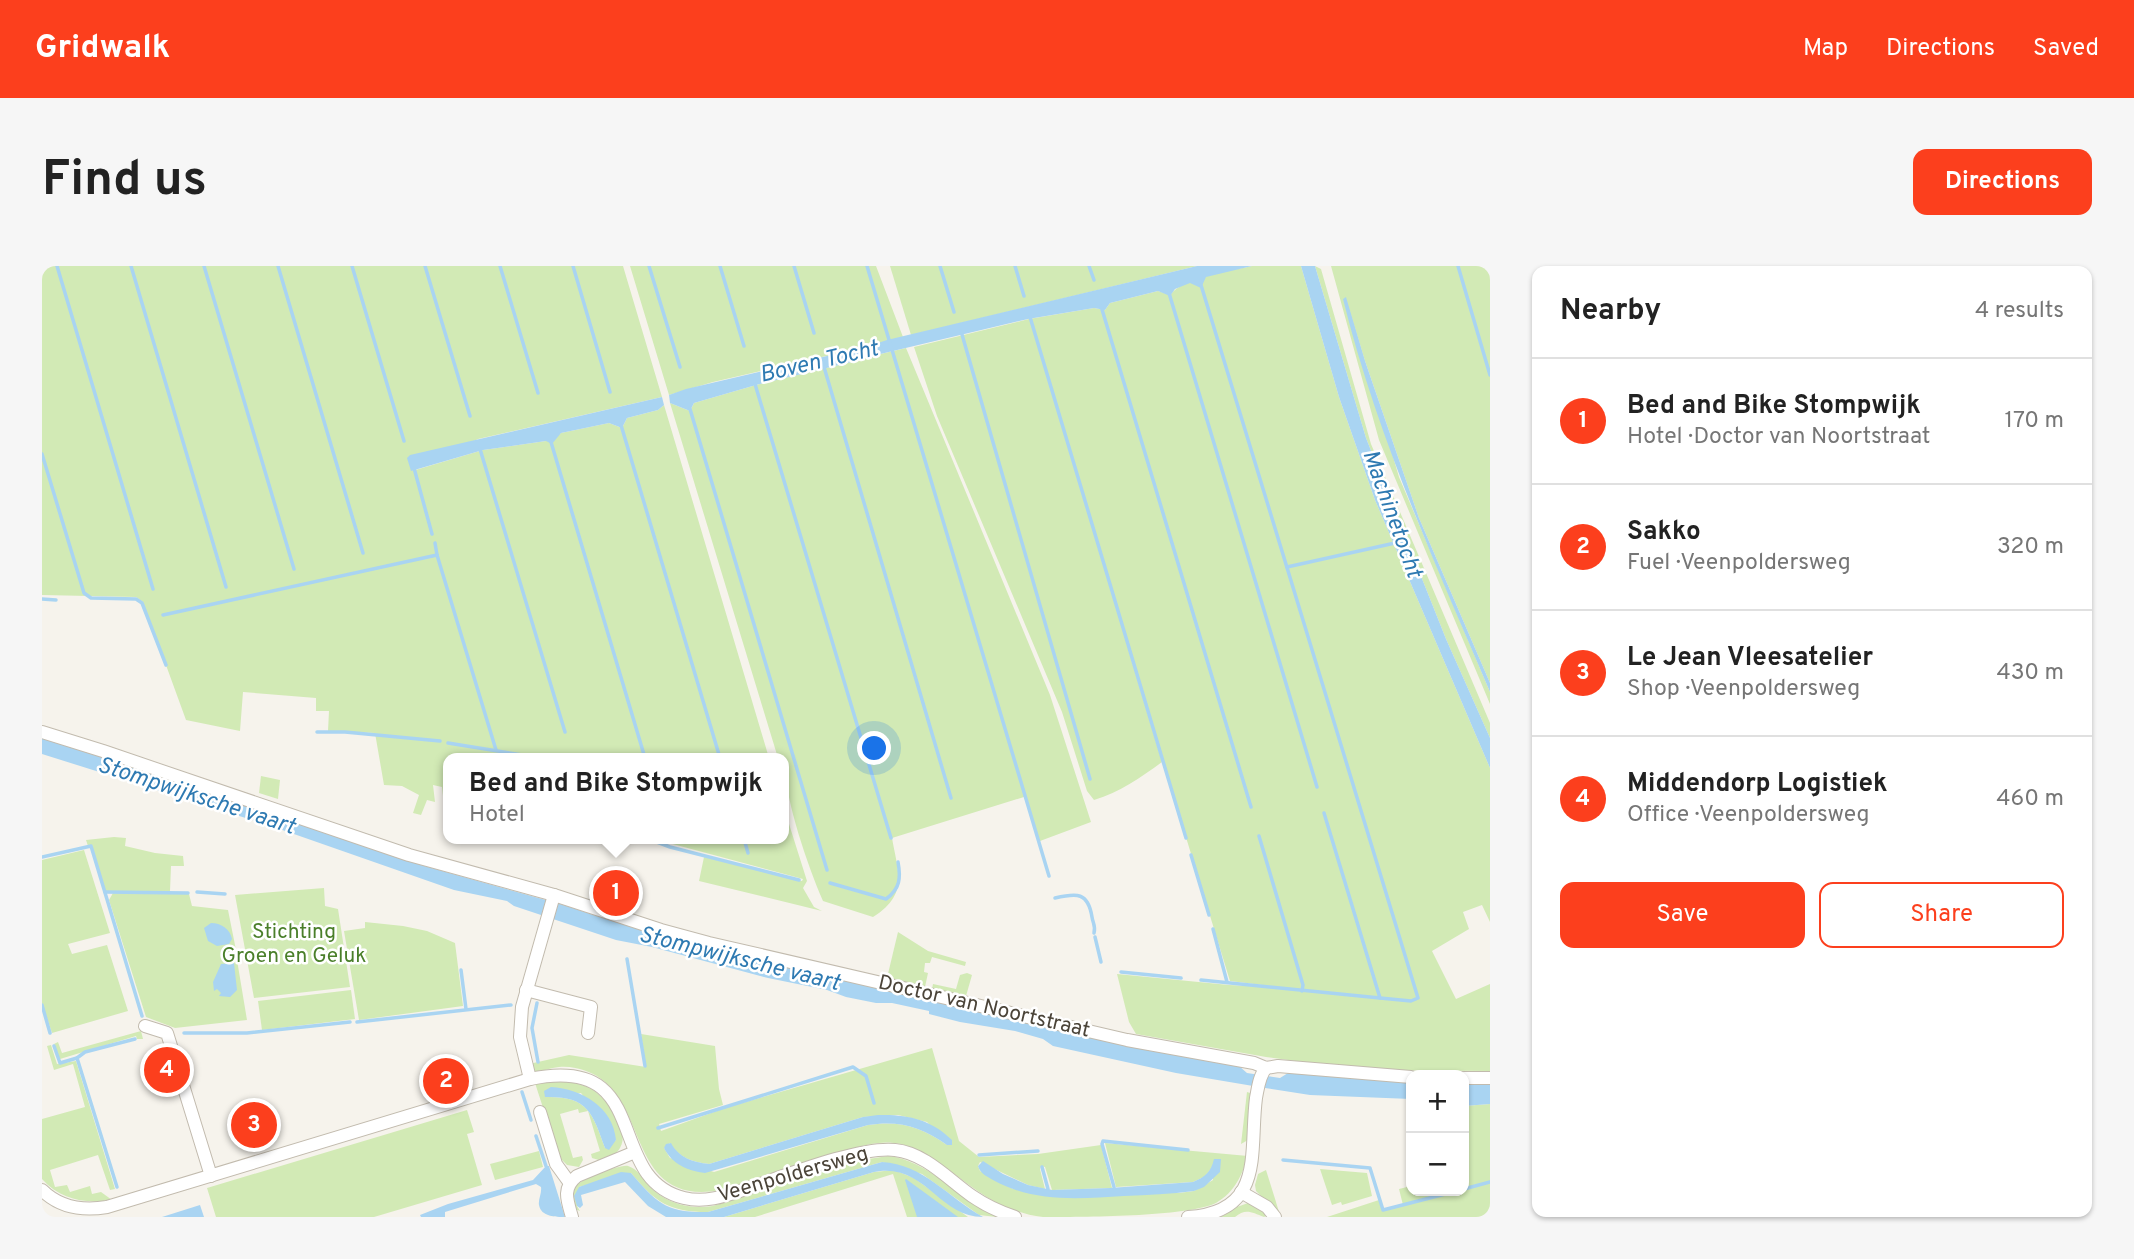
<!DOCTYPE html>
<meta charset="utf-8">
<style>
:root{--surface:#fff;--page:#f6f6f6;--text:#222;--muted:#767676;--line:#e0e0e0;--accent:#fc3f1d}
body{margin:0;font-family:Overpass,sans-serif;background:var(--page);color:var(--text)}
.controls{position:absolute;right:21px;bottom:21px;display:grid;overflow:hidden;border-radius:14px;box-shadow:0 2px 5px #0004}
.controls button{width:63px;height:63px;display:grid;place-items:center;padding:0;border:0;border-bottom:2px solid var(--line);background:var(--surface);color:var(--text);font:35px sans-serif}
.you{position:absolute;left:833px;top:483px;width:24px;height:24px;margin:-18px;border:5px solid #fff;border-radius:50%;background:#1a73e8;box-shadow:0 0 0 10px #1a73e833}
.badge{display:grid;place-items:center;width:46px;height:46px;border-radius:50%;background:var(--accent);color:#fff;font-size:23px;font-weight:700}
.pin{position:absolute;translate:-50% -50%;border:4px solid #fff;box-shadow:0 2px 7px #0006}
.popup{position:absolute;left:401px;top:487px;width:346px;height:91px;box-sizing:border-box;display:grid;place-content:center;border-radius:14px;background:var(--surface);filter:drop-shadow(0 2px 5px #0005);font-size:23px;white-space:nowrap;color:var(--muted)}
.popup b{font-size:26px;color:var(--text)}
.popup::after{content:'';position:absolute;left:50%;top:100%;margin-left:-14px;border:14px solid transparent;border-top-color:var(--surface)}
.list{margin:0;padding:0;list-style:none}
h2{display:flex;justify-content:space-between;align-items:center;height:91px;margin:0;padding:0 28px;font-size:30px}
h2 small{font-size:23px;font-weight:400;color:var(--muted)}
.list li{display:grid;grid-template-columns:46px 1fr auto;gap:21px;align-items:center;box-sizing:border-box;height:126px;padding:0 28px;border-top:2px solid var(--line)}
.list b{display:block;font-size:26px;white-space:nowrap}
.list p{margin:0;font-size:23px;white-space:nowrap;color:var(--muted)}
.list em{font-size:23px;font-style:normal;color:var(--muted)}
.actions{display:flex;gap:14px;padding:21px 28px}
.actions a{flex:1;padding:16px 0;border:2px solid var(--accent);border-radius:14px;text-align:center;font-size:24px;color:var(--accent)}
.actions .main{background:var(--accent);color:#fff}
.map{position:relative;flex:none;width:1448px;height:951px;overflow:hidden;border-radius:14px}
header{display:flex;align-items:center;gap:42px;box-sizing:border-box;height:98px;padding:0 35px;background:var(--accent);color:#fff}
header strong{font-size:33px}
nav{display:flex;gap:38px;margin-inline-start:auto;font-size:24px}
.intro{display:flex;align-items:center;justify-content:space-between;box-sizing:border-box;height:168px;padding:0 42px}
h1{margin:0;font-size:49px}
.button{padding:18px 32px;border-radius:14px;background:var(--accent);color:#fff;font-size:24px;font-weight:700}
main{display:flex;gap:42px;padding:0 42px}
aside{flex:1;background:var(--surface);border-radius:14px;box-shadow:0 2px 5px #0004}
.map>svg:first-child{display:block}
</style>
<header>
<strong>Gridwalk</strong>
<nav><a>Map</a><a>Directions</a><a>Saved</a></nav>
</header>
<div class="intro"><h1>Find us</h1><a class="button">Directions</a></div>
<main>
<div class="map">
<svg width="1448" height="951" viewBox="0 0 1448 951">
<rect width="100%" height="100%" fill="#f6f3ec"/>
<g fill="#d2eab5" fill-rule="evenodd">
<polygon points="0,0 581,0 620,131 436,173 370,205 441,184 504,175 519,167 567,157 580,162 585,152 616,144 622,139 727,492 406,492 406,530 401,530 400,521 391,519 393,536 385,534 379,549 371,547 377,529 360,520 342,519 333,467 286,465 287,445 274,445 274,432 201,426 198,465 144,454 101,336 94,331 0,329"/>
<polygon points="588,0 834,0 861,71 827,80 827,83 821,85 819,82 671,116 627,129"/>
<polygon points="848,0 1155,0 869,69"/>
<path d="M1210 0H1259L1297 131 1333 234 1448 502V656L1440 639 1421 646 1427 663 1390 685 1414 733 1448 718V805L1320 804 1224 791 1094 768 1087 756 1075 708 1187 719 1245 722 1188 715 1082 369 1120 496C1098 512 1078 526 1052 534L1045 525 1020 446 895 150 872 81 987 53 1052 42 1063 44 1068 37 1116 25 1128 29C1142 11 1187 5 1210 0Z"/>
<polygon points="1273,0 1279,3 1329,178 1448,457 1448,472 1404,373 1324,172"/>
<polygon points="1289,0 1448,0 1448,417 1377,252 1323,95 1304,32 1357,211 1448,426 1448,438 1337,174"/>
<path d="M864 82 1008 429 1049 556 998 575 982 531 850 572C856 607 867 628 831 651L781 635C765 598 742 531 742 492H736L628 137 648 145 652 137 714 119 822 93 823 90 828 88 830 90Z"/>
<polygon points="219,510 238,514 236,533 217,527"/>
<polygon points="742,542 765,615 761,622 772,641 780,645 657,615 662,591 760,615 761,613 612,573 742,573"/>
<polygon points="72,571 84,572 83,580 113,587 141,590 142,600 129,600 128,625 63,625 50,579 46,580 44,574"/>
<polygon points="42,584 68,667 26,678 30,688 65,679 86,745 10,767 0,737 0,594"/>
<polygon points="282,622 283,640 296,643 308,721 212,732 193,629"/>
<polygon points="71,627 147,628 150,640 186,644 196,694 195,694 205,754 133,762 104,751 67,634"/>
<polygon points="323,656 361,660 385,665 413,677 421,740 317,754 302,665 323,662"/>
<polygon points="856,666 886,685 924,696 923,700 890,691 888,697 883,697 882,706 886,707 883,721 845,712"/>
<polygon points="925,707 930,709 924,730 890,723 891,718 914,723 918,709"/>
<polygon points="309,724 313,753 220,764 216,735"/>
<polygon points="99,765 101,773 95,773 94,770 18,793 12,778 16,776 20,787"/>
<path d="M599 768 673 780 677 823 681 839 617 858 619 865 683 842 890 782 917 875 937 891 996 888 1059 879 1070 922 1010 924 1003 901 999 900 998 903 1003 923 986 919 938 896 936 900 938 905 971 923 1137 927 1152 925 1171 914 1170 902 1162 911 1151 916 1074 921 1063 877 1206 890C1200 909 1193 926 1174 937 1146 951 1037 951 1001 951 989 950 977 946 966 942 928 927 888 880 852 877 829 874 806 885 785 891 750 902 714 913 679 924 581 942 610 828 544 805 536 802 526 800 517 801 509 802 499 805 491 807L487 798 527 789 604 801ZM856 849 885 856 905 879C880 861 857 854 826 859L672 906 628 892 622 882 628 877C637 892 651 896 667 898L821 851Z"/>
<path d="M9 779 15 798 34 795 73 923 68 924 56 889 8 904 13 921 25 919 28 926 48 920 50 928 59 926 70 934C43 938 19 934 0 913V853L43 841 31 798 12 804 5 780Z"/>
<path d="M524 815C533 817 543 819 551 824 566 834 589 864 578 882 574 889 566 892 560 895L550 892 549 888 558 885 546 845 537 847 536 843 518 848 531 892 540 890 541 894 537 901 525 899 517 891 493 817ZM539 827 574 874 563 882C550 846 546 830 503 831Z"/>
<polygon points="1205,826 1208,827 1206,874 1199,878"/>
<polygon points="1448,838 1448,951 1285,951 1337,934 1341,944 1361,939 1357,923 1369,920 1369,925 1422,925 1422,840"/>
<polygon points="425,844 432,866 425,868 440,919 332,951 174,951 165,922"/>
<polygon points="497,885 501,901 453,914 448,898"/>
<path d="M846 890C883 893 920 933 955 951L937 949 880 908 840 896 666 946C627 946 613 936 589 907L537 921 535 940 538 945 533 943C531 936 528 930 532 922 536 914 578 898 586 900 596 903 600 912 606 919 623 937 647 944 671 940L820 894Z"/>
<polygon points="1278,903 1325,907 1330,930 1300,939 1299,936 1290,939"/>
<polygon points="852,904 872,912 926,951 865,951 851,908 713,951 682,951 832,906"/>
<polygon points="1224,904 1238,949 1214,925 1213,919 1216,908"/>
<path d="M1206 937 1212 938 1227 948 1222 951C1210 946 1203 942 1193 951H1179L1195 941Z"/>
</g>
<g fill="#a9d4f2">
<polygon points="1155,0 1210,0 1164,11 1159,22 1148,17 1133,23 1128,30 1116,25 1068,37 1063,44 1052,42 986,53 830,90 827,80 845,74"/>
<polygon points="1259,0 1273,0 1324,172 1404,373 1448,472 1448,502 1333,234 1297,131"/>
<path d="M1304 31 1323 95 1377 252 1448 417V426C1393 297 1335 170 1301 33Z"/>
<polygon points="819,82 822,93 714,119 652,137 648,145 628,137 627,129 644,123"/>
<polygon points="620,131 622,139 616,144 585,152 580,162 567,157 519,167 510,178 504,175 441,184 369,205 365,192 368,189"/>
<polygon points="0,472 136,516 379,599 518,638 623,672 798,713 1197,800 1205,807 1238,812 1246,807 1369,816 1369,833 1268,829 1223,822 1134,807 1011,780 1001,773 973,765 918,756 887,748 887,745 850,737 834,737 804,731 785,724 726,712 610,681 574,674 472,640 465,635 412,624 229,560 0,488"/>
<path d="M169 657C179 657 188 663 190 673L187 678 175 680 166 675 162 662Z"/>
<polygon points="192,697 195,724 188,731 177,730 179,727 175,723 172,725 171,716 179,698"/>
<polygon points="1422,819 1448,819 1448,838 1422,840"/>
<path d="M509 821C540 823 571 841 574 874L567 884 563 882C550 846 546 830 503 831L502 825Z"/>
<path d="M836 849C864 848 889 853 910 874V879H905C880 861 857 854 826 859L663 907C646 905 630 898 622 882L624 878 629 877C637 892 651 896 667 898L821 851Z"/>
<path d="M1172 893H1179L1178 906 1162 921 1152 925C1129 928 1106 929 1082 930 1037 933 992 937 951 914 944 910 938 907 936 900L941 895 961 908 986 919 1010 924 1068 922 1151 916C1163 911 1169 906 1172 893Z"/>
<path d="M840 896C881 898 907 932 941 951 896 951 883 896 832 906L682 951H624L606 940 583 916 539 929 541 939 538 942 535 940 532 930 537 921 579 906 589 907C615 937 624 947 666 946Z"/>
<path d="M504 900H507L523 951C514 951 499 951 497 939 496 934 500 927 499 921L494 918 403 946V951H379L378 949 406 938 491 914Z"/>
<polygon points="864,913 916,951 875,951 863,914"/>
<polygon points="158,939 162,951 120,951"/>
</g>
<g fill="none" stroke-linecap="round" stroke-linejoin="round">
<g stroke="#a9d4f2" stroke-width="3.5">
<polyline points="15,0 111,323"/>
<polyline points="89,0 184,321"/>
<polyline points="162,0 252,303"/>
<polyline points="236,0 321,287"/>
<polyline points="310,0 362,175"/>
<polyline points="383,0 428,150"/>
<polyline points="458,0 496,127"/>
<polyline points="531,0 568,126"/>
<polyline points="607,0 638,101"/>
<polyline points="678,0 702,80"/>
<polyline points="752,0 772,67"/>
<polyline points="825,0 1007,610"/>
<polyline points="898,0 912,46"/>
<polyline points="973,0 982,30"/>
<polyline points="1047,0 1052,14"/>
<polyline points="1416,0 1448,109"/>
<polyline points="1127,27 1275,521"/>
<polyline points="1059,40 1209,541"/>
<polyline points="988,51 1144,572"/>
<polyline points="919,65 1048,513"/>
<polyline points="782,101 909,532"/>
<polyline points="713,118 849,572"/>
<polyline points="648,143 785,604"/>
<polyline points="579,159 678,492"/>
<polyline points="509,176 603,492"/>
<polyline points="438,183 523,466"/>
<polyline points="0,188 42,327 49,332 94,333 100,337 124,399"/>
<polyline points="372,202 390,268"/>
<polyline points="393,277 395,289"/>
<polyline points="1245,301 1353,277"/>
<polyline points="0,333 14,334"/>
<polyline points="121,349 395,289 454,484"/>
<polyline points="275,466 303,466 398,475"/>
<polyline points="406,477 499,492"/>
<polyline points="1282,547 1338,732"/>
<polyline points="1217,570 1261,719 1260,725"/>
<polyline points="607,573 628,581 757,614"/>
<polyline points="702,573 706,587"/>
<polyline points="1149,589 1167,649"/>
<polyline points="0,591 49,580 100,750"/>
<path d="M788 617 844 633C858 623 859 612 856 596"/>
<polyline points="63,626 146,627"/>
<polyline points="155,626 183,628"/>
<path d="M1013 632C1035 627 1046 626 1050 651 1051 658 1054 660 1052 667"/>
<polyline points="1171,663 1185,716"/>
<polyline points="1053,671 1059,696"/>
<polyline points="585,693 603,800"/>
<polyline points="419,704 424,743"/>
<polyline points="1079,706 1139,712"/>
<polyline points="1159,714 1338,732 1369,735 1376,732 1159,19"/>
<polyline points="495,737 490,762 496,796"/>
<polyline points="0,739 8,767"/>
<polyline points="315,756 469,739"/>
<polyline points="142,767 205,767 308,756"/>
<polyline points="12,780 18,797 35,792 75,921"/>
<polyline points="35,792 43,786 93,773"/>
<polyline points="480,826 489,854"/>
<polyline points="616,862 811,801 824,810 832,837"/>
<polyline points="494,870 504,900"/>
<polyline points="937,889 996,885"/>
<polyline points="1241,894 1328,902 1341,944 1415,925"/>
<polyline points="1000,901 1006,923"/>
<polyline points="1072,921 1060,878 1061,875 1146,884"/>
<polyline points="1422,923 1448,916"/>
</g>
<defs>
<g id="minor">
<polyline points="0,466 61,485 367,589 512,629 619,664 667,677 1085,774 1212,797 1224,802 1236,800 1369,811"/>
<polyline points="484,724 549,741 546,767"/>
<polyline points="103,760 125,767 169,910"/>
<polyline points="1422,812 1448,812"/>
<polyline points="488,813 478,771 480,741 512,629"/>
<polyline points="498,846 514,898 527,916"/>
<path d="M0 924C18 942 41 945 65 941L488 813C614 787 560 912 642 932 666 938 688 928 710 921 745 909 819 880 853 884 883 887 907 914 930 930 943 939 958 946 973 951"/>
<polyline points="1199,926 1225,941 1233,951"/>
<path d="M530 951C525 934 520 922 535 910L593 886"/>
<path d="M1146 951C1224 946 1207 886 1214 832 1216 822 1217 810 1224 802"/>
</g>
</defs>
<use href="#minor" stroke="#c2bbae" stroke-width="14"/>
<use href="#minor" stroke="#fff" stroke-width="12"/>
</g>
<g text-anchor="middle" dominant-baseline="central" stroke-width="5" stroke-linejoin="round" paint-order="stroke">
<g font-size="21" fill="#4a7f2a" stroke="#fff">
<text x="252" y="666">Stichting<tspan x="252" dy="24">Groen en Geluk</tspan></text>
</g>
<g font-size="21" fill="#4b4439" stroke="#fff">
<text transform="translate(942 741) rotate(13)">Doctor van Noortstraat</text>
<text transform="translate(751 909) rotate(-16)">Veenpoldersweg</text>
</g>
<g font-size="23" font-style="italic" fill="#2e7ab2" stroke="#fff">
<text transform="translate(777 97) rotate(-13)">Boven Tocht</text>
<text transform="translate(1349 248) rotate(70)">Machinetocht</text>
<text transform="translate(154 531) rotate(18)">Stompwijksche vaart</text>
<text transform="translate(697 694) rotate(14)">Stompwijksche vaart</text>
</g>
</g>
</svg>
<div class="controls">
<button>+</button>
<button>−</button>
</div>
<div class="you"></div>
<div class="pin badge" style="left:574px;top:627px">1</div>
<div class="popup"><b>Bed and Bike Stompwijk</b>Hotel</div>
<div class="pin badge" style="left:404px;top:815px">2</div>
<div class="pin badge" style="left:212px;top:859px">3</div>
<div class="pin badge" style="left:125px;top:804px">4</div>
</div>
<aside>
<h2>Nearby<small>4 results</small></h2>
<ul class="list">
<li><span class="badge">1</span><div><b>Bed and Bike Stompwijk</b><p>Hotel · Doctor van Noortstraat</p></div><em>170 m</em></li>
<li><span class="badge">2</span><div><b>Sakko</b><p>Fuel · Veenpoldersweg</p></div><em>320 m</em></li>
<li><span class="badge">3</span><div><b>Le Jean Vleesatelier</b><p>Shop · Veenpoldersweg</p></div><em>430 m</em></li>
<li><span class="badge">4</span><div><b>Middendorp Logistiek</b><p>Office · Veenpoldersweg</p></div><em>460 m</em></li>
</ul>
<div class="actions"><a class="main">Save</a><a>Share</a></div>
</aside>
</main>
